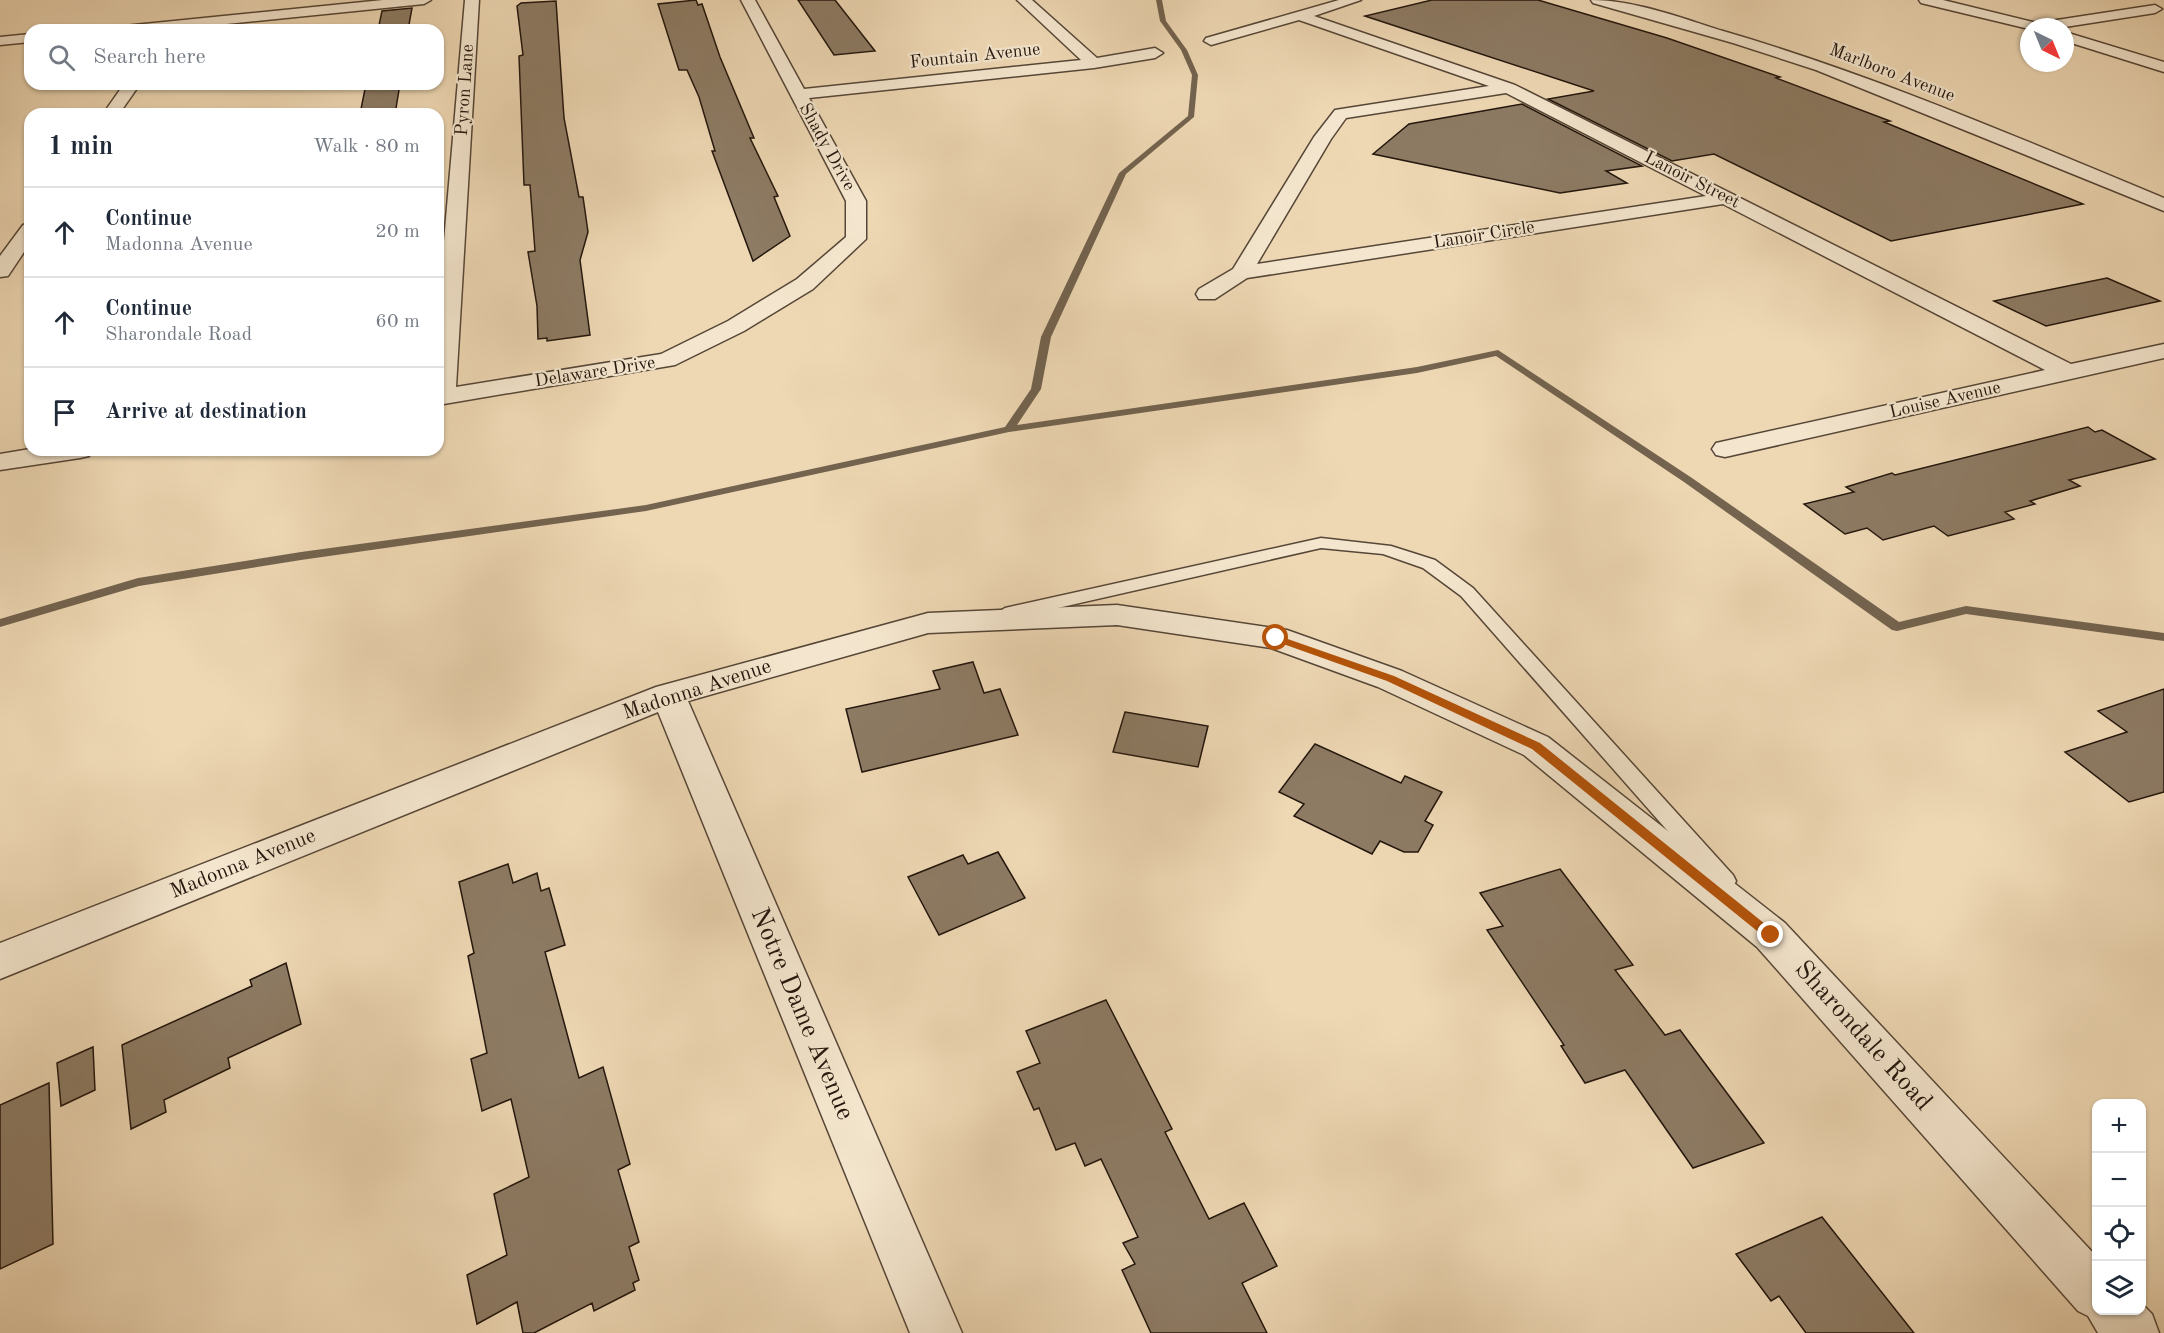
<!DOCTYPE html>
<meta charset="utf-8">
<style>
:root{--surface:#fff;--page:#f2f2f3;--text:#1f2937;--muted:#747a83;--line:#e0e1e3}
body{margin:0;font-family:"Old Standard TT",serif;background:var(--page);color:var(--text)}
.controls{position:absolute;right:18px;bottom:18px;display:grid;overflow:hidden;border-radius:12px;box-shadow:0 2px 4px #0004}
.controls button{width:54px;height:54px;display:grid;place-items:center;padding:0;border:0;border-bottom:2px solid var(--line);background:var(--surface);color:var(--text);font:30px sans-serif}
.compass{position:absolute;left:2020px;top:18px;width:54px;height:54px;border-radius:50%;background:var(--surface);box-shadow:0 2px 4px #0004;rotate:137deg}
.stop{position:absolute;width:18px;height:18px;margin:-14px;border:4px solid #b45309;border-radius:50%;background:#fff}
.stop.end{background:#b45309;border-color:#fff;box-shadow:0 2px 6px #0008}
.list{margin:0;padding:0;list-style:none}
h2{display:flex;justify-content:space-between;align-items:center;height:78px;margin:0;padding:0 24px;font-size:26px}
h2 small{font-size:20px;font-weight:400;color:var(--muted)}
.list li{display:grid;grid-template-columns:39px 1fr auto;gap:18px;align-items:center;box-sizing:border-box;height:90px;padding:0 24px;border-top:2px solid var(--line)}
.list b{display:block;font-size:22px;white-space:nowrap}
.list p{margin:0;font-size:20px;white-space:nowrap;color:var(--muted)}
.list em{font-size:20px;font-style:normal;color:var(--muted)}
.icon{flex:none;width:33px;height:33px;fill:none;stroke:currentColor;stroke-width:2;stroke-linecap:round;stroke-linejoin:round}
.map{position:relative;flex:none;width:2164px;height:1333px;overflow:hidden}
.search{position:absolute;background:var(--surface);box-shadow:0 2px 4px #0004;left:24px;top:24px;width:420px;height:66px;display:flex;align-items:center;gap:15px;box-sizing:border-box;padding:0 21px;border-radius:18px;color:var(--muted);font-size:22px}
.panel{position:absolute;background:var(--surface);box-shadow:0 2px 4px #0004;left:24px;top:108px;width:420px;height:348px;border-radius:18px}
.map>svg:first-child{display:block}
</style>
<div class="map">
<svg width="2164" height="1333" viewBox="0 0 2164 1333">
<rect width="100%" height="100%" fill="#eed8b4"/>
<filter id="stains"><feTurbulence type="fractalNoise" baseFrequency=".00333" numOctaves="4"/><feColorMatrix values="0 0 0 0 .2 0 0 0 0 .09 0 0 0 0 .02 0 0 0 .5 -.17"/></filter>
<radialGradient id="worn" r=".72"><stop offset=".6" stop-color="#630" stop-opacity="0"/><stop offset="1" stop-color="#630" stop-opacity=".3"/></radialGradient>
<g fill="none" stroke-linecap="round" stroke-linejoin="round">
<polygon fill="#73634f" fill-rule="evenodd" points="1156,0 1162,0 1166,21 1187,50 1198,75 1194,117 1126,174 1051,337 1041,389 1017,425 1417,367 1498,350 1692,478 1899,622 1966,606 2164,633 2164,641 1966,614 1897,631 1892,630 1684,482 1496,356 1417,373 1009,432 646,511 301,560 139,586 0,627 0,619 138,578 301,552 646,505 1005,427 1031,389 1041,337 1119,173 1188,116 1192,75 1181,50 1160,21"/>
</g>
<g fill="#8d7b64" stroke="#23160d" stroke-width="1.5">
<polygon points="696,0 698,5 702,4 720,57 754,138 750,138 778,196 774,197 790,236 753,261 712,151 715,151 699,97 687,70 679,70 658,4"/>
<polygon points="798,0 835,0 875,51 834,55"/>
<polygon points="1432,0 1538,0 1667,38 1780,77 1776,78 1890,121 1884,122 2083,204 1891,241 1714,154 1672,161 1548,99 1594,91 1365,16"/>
<polygon points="556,1 564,118 579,197 583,197 588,232 580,260 590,335 547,341 547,338 538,339 537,306 528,252 535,251 530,185 524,185 519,56 523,55 517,6 521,3"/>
<polygon points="412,8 408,30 378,30 382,11"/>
<polygon points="366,84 400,84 395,114 360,114"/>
<polygon points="1522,104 1642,166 1606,171 1627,183 1560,193 1373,154 1409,124"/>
<polygon points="2107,278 2160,301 2046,326 1994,301"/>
<polygon points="2088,427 2095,432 2102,430 2155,459 2069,480 2080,486 2030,501 2035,504 2005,512 2014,519 1948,536 1934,526 1883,540 1867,528 1845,534 1804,504 1854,492 1846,487 1892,473 1895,475"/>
<polygon points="973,662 984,693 1000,689 1018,735 862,772 846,709 940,689 933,671"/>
<polygon points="2164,689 2164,792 2129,802 2065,752 2127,732 2098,711"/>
<polygon points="1125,712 1208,726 1198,767 1113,752"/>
<polygon points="1315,744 1401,783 1405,776 1442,792 1425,821 1433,825 1418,852 1404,852 1380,841 1372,854 1294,816 1304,804 1279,792"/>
<polygon points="998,852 1025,898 939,935 908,877 963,855 968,864"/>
<polygon points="508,864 513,883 537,873 541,891 549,888 565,945 545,952 579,1078 603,1067 630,1164 618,1170 639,1242 629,1247 639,1280 633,1283 635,1290 594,1311 592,1303 534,1333 523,1333 517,1302 477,1324 467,1275 507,1255 494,1194 529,1177 511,1099 482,1111 471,1059 487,1053 468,956 474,953 459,882"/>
<polygon points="1560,869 1633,965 1615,970 1665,1035 1680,1030 1764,1143 1693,1168 1625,1070 1585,1083 1561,1046 1564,1045 1487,930 1503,926 1480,893"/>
<polygon points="286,963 301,1024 228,1058 230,1068 164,1100 166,1112 131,1129 122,1045 252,986 250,980"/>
<polygon points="1106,1000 1172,1129 1165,1132 1209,1219 1244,1203 1277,1266 1242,1283 1267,1333 1151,1333 1122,1270 1135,1264 1123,1243 1138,1237 1101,1159 1085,1166 1075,1143 1056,1150 1039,1108 1034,1110 1017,1072 1040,1063 1026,1031"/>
<polygon points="93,1047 95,1090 61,1106 57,1063"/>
<polygon points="49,1083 53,1244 0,1269 0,1105"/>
<polygon points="1822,1217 1914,1333 1806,1333 1779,1296 1771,1301 1736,1254"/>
</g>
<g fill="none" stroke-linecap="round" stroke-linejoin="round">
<defs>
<polygon id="lane" points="1321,538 1391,546 1435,560 1473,588 1733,875 1736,881 1733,887 1725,890 1717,887 1461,596 1423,568 1383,554 1321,548 1005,620 996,614 1005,608"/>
<g id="street">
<polygon points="383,0 431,0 424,4 167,30 117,30 124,26"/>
<polygon points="465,0 479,0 456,387 661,354 728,321 797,279 846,237 846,201 741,0 755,0 804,89 1081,60 1017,0 1032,0 1097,58 1155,48 1163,53 1155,58 1094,68 809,98 866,201 866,239 813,289 744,331 675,365 438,405 438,310"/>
<path d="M1339 0H1361L1314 16 1515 85 2071 364 2164 344V358L1725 457 1716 455 1712 449 1716 443 2045 370 1723 204 1247 278 1215 299H1199L1196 294 1199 289 1233 269 1314 137 1335 110 1489 86 1299 20 1211 45 1204 41 1206 38ZM1506 93 1706 196 1257 264 1331 139 1346 118Z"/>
<path d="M1591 0C1635 0 1681 18 1723 31 1874 75 2019 138 2164 198V211L1816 70 1733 43 1593 3Z"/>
<polygon points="1919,0 1943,0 2037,23 2155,5 2162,9 2155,13 2065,27 2029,27 2029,29 1921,3"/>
<polygon points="2065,32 2164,62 2164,72 2065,41"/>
<polygon points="30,34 30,42 0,45 0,37"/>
<polygon points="124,84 140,84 119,114 103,114"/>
<polygon points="30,223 30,243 8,276 0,277 0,256 23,225"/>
<polygon points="30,449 30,450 93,450 89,456 80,458 0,470 0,454"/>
<polygon points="1117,605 1287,630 1402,671 1548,737 1785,923 2096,1256 2096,1310 2142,1310 2142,1304 2152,1314 2159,1333 2098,1333 2088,1316 2078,1311 1757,947 1524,755 1378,687 1271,648 1117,625 928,633 688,701 962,1333 910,1333 658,712 0,979 0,943 656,687 928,613"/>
</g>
</defs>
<use href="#lane" stroke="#564637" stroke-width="3"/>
<use href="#street" stroke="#564637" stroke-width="3"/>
<use href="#lane" fill="#f4e6ce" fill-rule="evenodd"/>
<use href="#street" fill="#f4e6ce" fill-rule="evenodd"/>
</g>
<polygon fill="#b45309" points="1272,636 1279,636 1394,676 1540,743 1775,932 1775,939 1767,939 1532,749 1387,681 1272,640"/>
<g text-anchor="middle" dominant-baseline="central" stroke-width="4.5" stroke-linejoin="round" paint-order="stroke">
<g font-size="18" fill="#23160d" stroke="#f4e6ce">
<text transform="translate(975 56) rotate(-6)">Fountain Avenue</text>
<text transform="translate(1892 73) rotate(21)">Marlboro Avenue</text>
<text transform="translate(465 90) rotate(-86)">Pyron Lane</text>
<text transform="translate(827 147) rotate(61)">Shady Drive</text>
<text transform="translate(1692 180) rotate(27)">Lanoir Street</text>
<text transform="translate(1484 235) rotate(-9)">Lanoir Circle</text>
<text transform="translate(595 372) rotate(-9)">Delaware Drive</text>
<text transform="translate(1945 400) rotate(-13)">Louise Avenue</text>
</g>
<g font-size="21" fill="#23160d" stroke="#f4e6ce">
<text transform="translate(697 690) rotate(-18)">Madonna Avenue</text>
<text transform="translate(243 864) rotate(-22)">Madonna Avenue</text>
</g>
<g font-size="26" fill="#23160d" stroke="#f4e6ce">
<text transform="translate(802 1014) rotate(67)">Notre Dame Avenue</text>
<text transform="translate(1863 1036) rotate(48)">Sharondale Road</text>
</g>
</g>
<rect width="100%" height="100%" filter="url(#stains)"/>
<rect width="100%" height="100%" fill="url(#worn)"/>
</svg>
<div class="controls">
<button>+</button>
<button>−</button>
<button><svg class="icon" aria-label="locate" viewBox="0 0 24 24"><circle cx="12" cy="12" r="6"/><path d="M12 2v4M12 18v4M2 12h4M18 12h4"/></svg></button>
<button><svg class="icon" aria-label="layers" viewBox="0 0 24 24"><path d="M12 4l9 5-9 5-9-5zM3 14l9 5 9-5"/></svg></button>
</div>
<svg class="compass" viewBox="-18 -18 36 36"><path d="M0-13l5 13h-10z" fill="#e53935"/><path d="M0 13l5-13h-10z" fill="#747a83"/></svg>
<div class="stop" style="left:1276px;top:638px"></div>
<div class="stop end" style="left:1771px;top:935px"></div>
<div class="search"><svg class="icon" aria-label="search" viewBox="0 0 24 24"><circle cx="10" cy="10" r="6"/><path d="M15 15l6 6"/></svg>Search here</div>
<section class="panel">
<h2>1 min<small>Walk · 80 m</small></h2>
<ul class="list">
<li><svg class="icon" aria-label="ahead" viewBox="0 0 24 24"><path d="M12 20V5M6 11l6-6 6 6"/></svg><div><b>Continue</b><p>Madonna Avenue</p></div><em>20 m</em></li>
<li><svg class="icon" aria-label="ahead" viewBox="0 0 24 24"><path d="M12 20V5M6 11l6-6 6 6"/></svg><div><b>Continue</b><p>Sharondale Road</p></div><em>60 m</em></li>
<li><svg class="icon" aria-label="arrive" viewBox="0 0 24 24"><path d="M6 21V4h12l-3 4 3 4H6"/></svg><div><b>Arrive at destination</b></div></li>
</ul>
</section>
</div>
